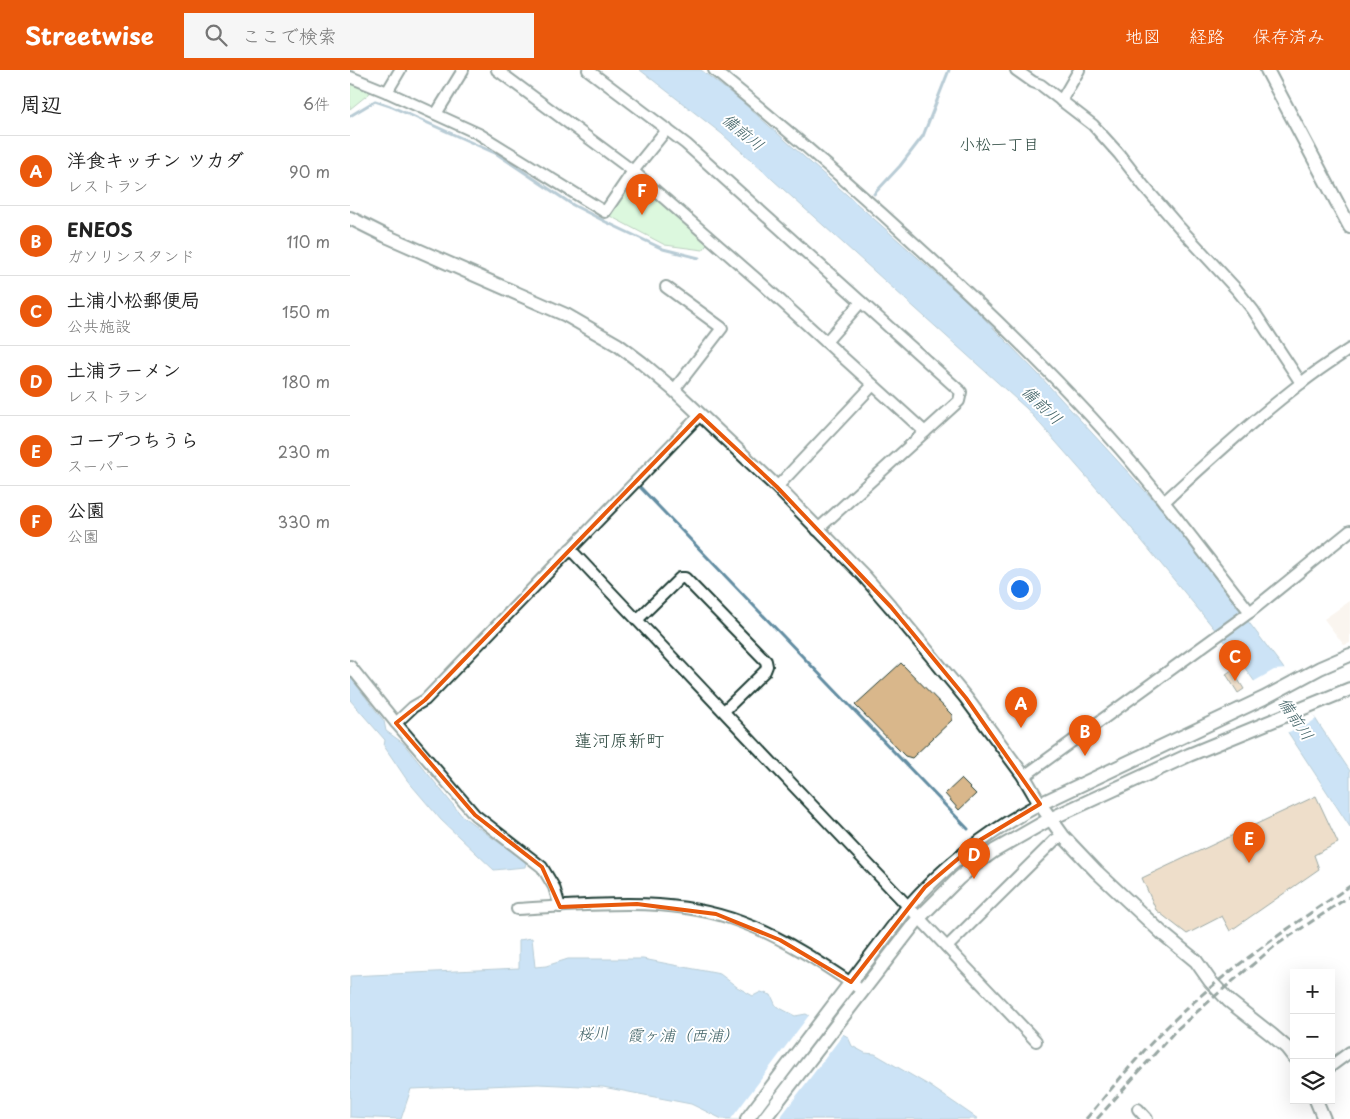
<!DOCTYPE html>
<html lang="ja">
<meta charset="utf-8">
<style>
:root{--surface:#fff;--page:#f6f6f6;--text:#222;--muted:#767676;--line:#e0e0e0;--accent:#ea580c}
body{margin:0;font-family:"Playpen Sans","Klee One",sans-serif;background:var(--page);color:var(--text)}
.controls{position:absolute;right:15px;bottom:15px;display:grid;overflow:hidden;border-radius:0px;box-shadow:0 5px 20px #0002}
.controls button{width:45px;height:45px;display:grid;place-items:center;padding:0;border:0;border-bottom:1px solid var(--line);background:var(--surface);color:var(--text);font:25px sans-serif}
.you{position:absolute;left:669px;top:518px;width:18px;height:18px;margin:-12px;border:4px solid #fff;border-radius:50%;background:#1a73e8;box-shadow:0 0 0 8px #1a73e833}
.badge{display:grid;place-items:center;width:32px;height:32px;border-radius:50%;background:var(--accent);color:#fff;font-size:16px;font-weight:700}
.pin{position:absolute;translate:-50% -41px;filter:drop-shadow(0 1px 2px #0008)}
.pin::after{content:'';position:absolute;top:26px;width:18px;height:15px;background:inherit;clip-path:polygon(0 0,100% 0,50% 100%)}
.list{margin:0;padding:0;list-style:none}
h2{display:flex;justify-content:space-between;align-items:center;height:65px;margin:0;padding:0 20px;font-size:21px}
h2 small{font-size:16px;font-weight:400;color:var(--muted)}
.list li{display:grid;grid-template-columns:32px 1fr auto;gap:15px;align-items:center;box-sizing:border-box;height:70px;padding:0 20px;border-top:1px solid var(--line)}
.list b{display:block;font-size:19px;white-space:nowrap}
.list p{margin:0;font-size:16px;white-space:nowrap;color:var(--muted)}
.list em{font-size:16px;font-style:normal;color:var(--muted)}
.icon{flex:none;width:28px;height:28px;fill:none;stroke:currentColor;stroke-width:2;stroke-linecap:round;stroke-linejoin:round}
.map{position:relative;flex:none;width:1000px;height:1049px;overflow:hidden}
header{display:flex;align-items:center;gap:30px;box-sizing:border-box;height:70px;padding:0 25px;background:var(--accent);color:#fff}
header strong{font-size:24px}
nav{display:flex;gap:28px;margin-inline-start:auto;font-size:18px}
.search{width:350px;height:45px;background:var(--page);display:flex;align-items:center;gap:12px;box-sizing:border-box;padding:0 18px;border-radius:0px;color:var(--muted);font-size:19px}
main{display:flex}
aside{flex:1;background:var(--surface)}
.map>svg:first-child{display:block}
</style>
<header>
<strong>Streetwise</strong>
<div class="search"><svg class="icon" aria-label="search" viewBox="0 0 24 24"><circle cx="10" cy="10" r="6"/><path d="M15 15l6 6"/></svg>ここで検索</div>
<nav><a>地図</a><a>経路</a><a>保存済み</a></nav>
</header>
<main>
<aside>
<h2>周辺<small>6件</small></h2>
<ul class="list">
<li><span class="badge">A</span><div><b>洋食キッチン ツカダ</b><p>レストラン</p></div><em>90 m</em></li>
<li><span class="badge">B</span><div><b>ENEOS</b><p>ガソリンスタンド</p></div><em>110 m</em></li>
<li><span class="badge">C</span><div><b>土浦小松郵便局</b><p>公共施設</p></div><em>150 m</em></li>
<li><span class="badge">D</span><div><b>土浦ラーメン</b><p>レストラン</p></div><em>180 m</em></li>
<li><span class="badge">E</span><div><b>コープつちうら</b><p>スーパー</p></div><em>230 m</em></li>
<li><span class="badge">F</span><div><b>公園</b><p>公園</p></div><em>330 m</em></li>
</ul>
</aside>
<div class="map">
<svg width="1000" height="1049" viewBox="0 0 1000 1049">
<rect width="100%" height="100%" fill="#fff"/>
<filter id="ink" filterUnits="userSpaceOnUse"><feTurbulence type="fractalNoise" baseFrequency=".02" numOctaves="2"/><feDisplacementMap in="SourceGraphic" scale="10" xChannelSelector="R" yChannelSelector="G"/><feConvolveMatrix kernelMatrix="1 2 1 2 8 2 1 2 1" color-interpolation-filters="sRGB"/></filter>
<g filter="url(#ink)">
<polygon fill="#f4e9dc" points="1000,531 1000,573 994,575 974,549"/>
<g fill="#b2efb5" stroke="#689674">
<polygon points="0,13 21,22 0,39"/>
<polygon points="282,111 287,111 358,173 353,180 315,175 256,144"/>
</g>
<g fill="#8ec2eb" stroke="#628da2">
<polygon points="290,0 351,0 391,31 620,234 688,304 818,446 932,596 970,656 1000,701 1000,757 905,612 881,579 778,454 677,339 372,64"/>
<polygon points="0,607 34,651 36,661 53,673 112,746 176,792 175,797 144,800 91,750 57,710 34,676 35,670 0,630"/>
<polygon points="182,868 185,897 196,896 218,889 293,889 370,904 387,917 403,926 411,922 421,925 426,936 445,946 456,944 498,967 502,976 515,983 525,984 580,1016 628,1049 372,1049 341,1034 253,1017 188,1014 61,1019 51,1049 0,1047 0,906 169,898 169,870"/>
</g>
<g fill="#fff">
<polygon points="936,599 966,649 957,655 936,663 903,612 924,600"/>
<polygon points="460,944 495,962 429,1049 381,1049"/>
</g>
<g fill="none" stroke-linecap="round" stroke-linejoin="round">
<g stroke="#628da2" stroke-width="3">
<polyline points="0,46 25,31 40,36 147,84 223,135 256,152 313,179 349,188"/>
<polyline points="524,124 550,96 573,66 599,0"/>
<polyline points="290,417 618,759"/>
</g>
</g>
<g fill="#d9b78b" stroke="#1f3d34">
<polygon points="551,593 602,645 602,650 562,688 555,686 505,635"/>
<polygon points="882,600 894,619 888,623 876,604"/>
<polygon points="611,709 626,724 609,740 595,724"/>
<polygon points="966,726 988,773 964,785 969,799 880,861 872,846 837,864 806,840 792,808"/>
</g>
<g fill="none" stroke-linecap="round" stroke-linejoin="round">
<defs>
<g id="minor">
<polyline points="147,0 283,101 410,212 575,362"/>
<polyline points="238,0 336,74 611,322 609,331 467,460"/>
<path d="M364 0C437 59 507 120 576 184 648 250 719 319 783 394 824 442 861 493 900 542"/>
<polyline points="666,0 683,12 691,15 743,55 769,84 793,115 830,158 887,220 903,240 951,313"/>
<polyline points="0,7 37,22 129,64 255,142 283,101 317,59"/>
<polyline points="37,22 50,0"/>
<polyline points="711,31 729,0"/>
<polyline points="86,44 113,0"/>
<polyline points="316,217 372,258 324,320"/>
<polyline points="476,272 511,232"/>
<polyline points="427,417 523,315"/>
<path d="M814 432C857 392 903 350 950 314 966 301 983 290 1000 279"/>
<path d="M220 479C375 643 530 808 686 971"/>
<polyline points="287,550 330,508 335,508 416,591 417,596 415,601 374,641"/>
<polyline points="0,596 46,653 125,745 192,797 204,817 210,837"/>
<polyline points="46,653 63,637 75,630 350,345"/>
<polyline points="673,705 680,702 900,542 1000,461"/>
<path d="M167 839C240 835 321 825 391 852 432 867 470 892 507 917"/>
<polyline points="597,877 705,770 713,766"/>
<polyline points="981,996 1000,982"/>
<polyline points="788,1039 797,1049"/>
</g>
<g id="tertiary">
<polyline points="917,0 1000,157"/>
<polyline points="0,148 36,166 216,245 268,275 292,293 324,320 427,417 514,506 541,537 616,628 673,705 690,734 713,766 747,802 812,863 846,891 860,911 879,931 922,965 937,978 944,987"/>
<polyline points="966,1030 974,1049"/>
<path d="M397 1049 558 837C596 794 639 761 690 734L914 628 970 598 1000 585"/>
<polyline points="414,1049 568,849 609,808 626,794 644,781 700,749 839,685 1000,619"/>
</g>
</defs>
<use href="#minor" stroke="#1f3d34" stroke-width="14"/>
<use href="#tertiary" stroke="#1f3d34" stroke-width="16"/>
<use href="#minor" stroke="#fff" stroke-width="10"/>
<use href="#tertiary" stroke="#fff" stroke-width="12"/>
<g stroke="#1f3d34" stroke-width="3" stroke-dasharray="8 4" stroke-linecap="butt">
<path d="M736 1049C763 1017 789 984 819 955 874 901 937 859 1000 816"/>
<polyline points="747,1049 825,961 878,915 925,876 1000,826"/>
</g>
</g>
</g>
<path d="M0 0H1000V1049H0ZM350 345 427 417 541 537 616 628 690 734 630 770 575 817 501 912 430 870 366 844 287 834 210 837 192 797 125 745 46 653 75 630Z" fill="#fff" fill-opacity=".55" fill-rule="evenodd"/>
<path fill="none" stroke="#e8590c" stroke-width="4" stroke-linejoin="round" d="M350 345 427 417 541 537 616 628 690 734 630 770 575 817 501 912 430 870 366 844 287 834 210 837 192 797 125 745 46 653 75 630Z"/>
<g text-anchor="middle" dominant-baseline="central" stroke-width="4" stroke-linejoin="round" paint-order="stroke">
<g font-size="16" font-style="italic" fill="#3b5e62" stroke="#fff">
<text transform="translate(394 61) rotate(40)">備前川</text>
<text transform="translate(693 334) rotate(44)">備前川</text>
<text transform="translate(947 648) rotate(56)">備前川</text>
<text transform="translate(243 962) rotate(-3)">桜川</text>
<text x="333" y="964">霞ヶ浦（西浦）</text>
</g>
<g font-size="16" fill="#1f3d34" stroke="#fff">
<text x="649" y="73">小松一丁目</text>
</g>
<g font-size="18" fill="#1f3d34" stroke="#fff">
<text x="269" y="669">蓮河原新町</text>
</g>
</g>
</svg>
<div class="controls">
<button>+</button>
<button>−</button>
<button><svg class="icon" aria-label="layers" viewBox="0 0 24 24"><path d="M12 4l9 5-9 5-9-5zM3 14l9 5 9-5"/></svg></button>
</div>
<div class="you"></div>
<div class="pin badge" style="left:671px;top:658px">A</div>
<div class="pin badge" style="left:735px;top:686px">B</div>
<div class="pin badge" style="left:885px;top:611px">C</div>
<div class="pin badge" style="left:624px;top:809px">D</div>
<div class="pin badge" style="left:899px;top:793px">E</div>
<div class="pin badge" style="left:292px;top:145px">F</div>
</div>
</main>
